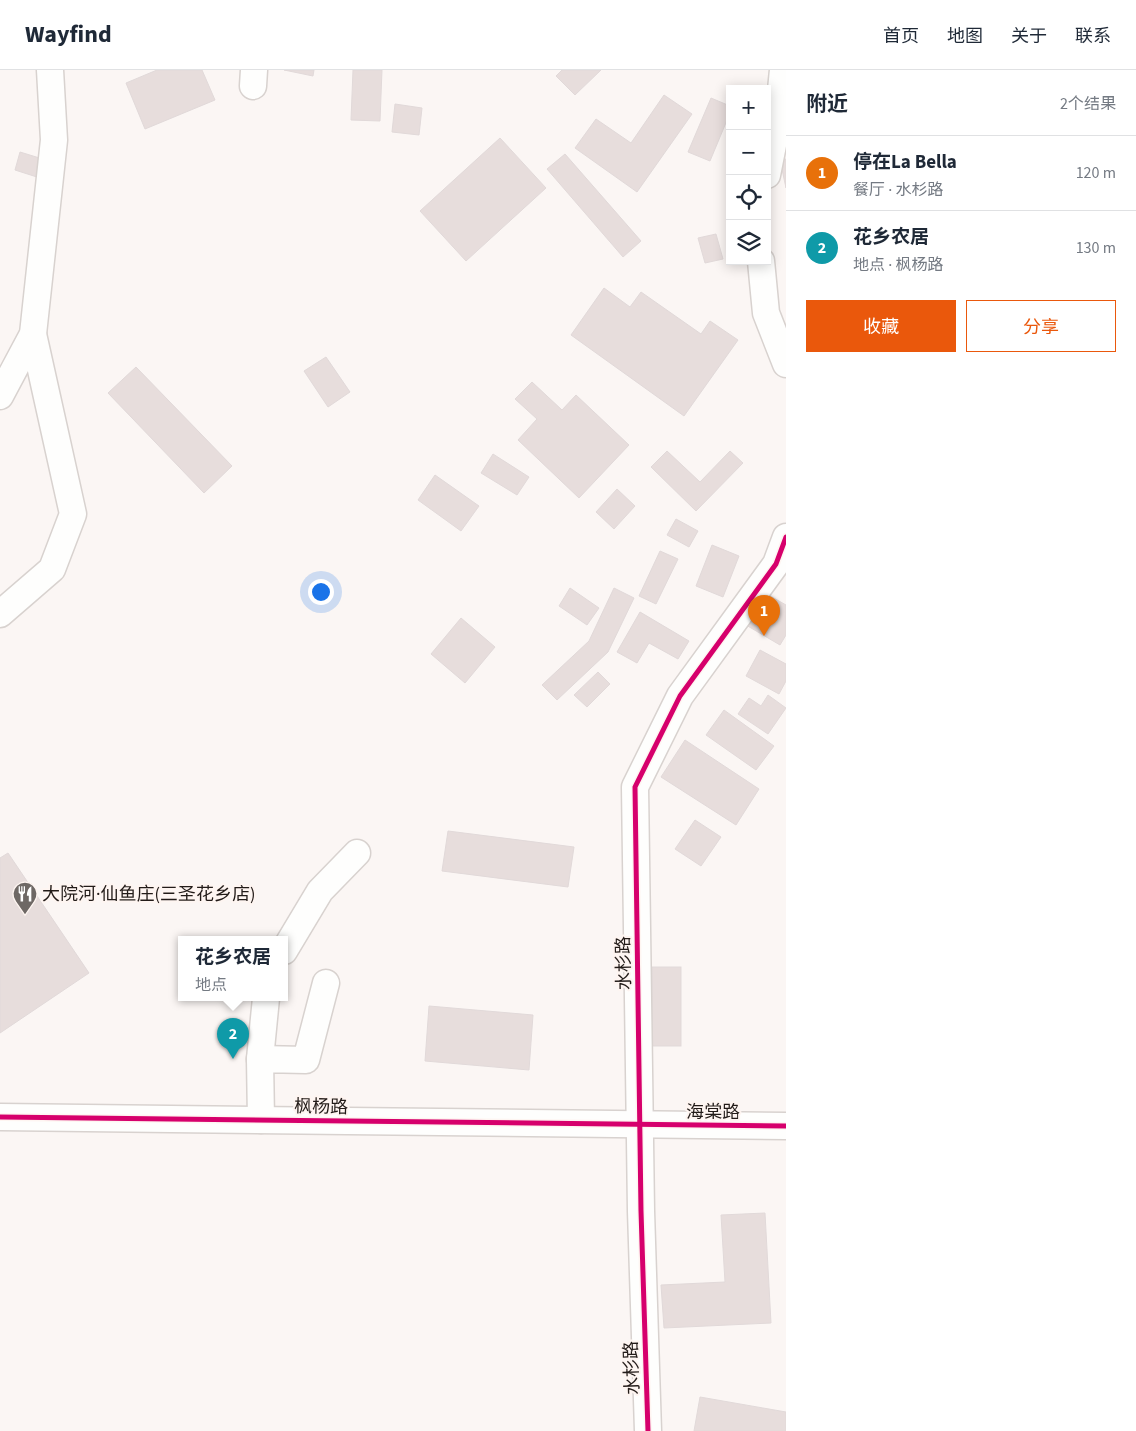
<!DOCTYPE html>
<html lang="zh">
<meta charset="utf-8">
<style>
:root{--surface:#fff;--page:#f6f6f7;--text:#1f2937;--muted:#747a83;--line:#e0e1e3;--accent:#ea580c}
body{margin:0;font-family:"Source Sans 3","Noto Sans SC",sans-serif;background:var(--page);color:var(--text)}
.controls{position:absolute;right:15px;top:15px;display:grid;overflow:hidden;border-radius:0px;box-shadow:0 2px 12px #0003}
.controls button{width:45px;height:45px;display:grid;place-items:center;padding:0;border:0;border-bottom:1px solid var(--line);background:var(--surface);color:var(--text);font:25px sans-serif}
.you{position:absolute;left:320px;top:521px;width:18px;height:18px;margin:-12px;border:4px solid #fff;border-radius:50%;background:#1a73e8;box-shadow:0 0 0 8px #1a73e833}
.badge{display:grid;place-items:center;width:32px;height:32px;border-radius:50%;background:var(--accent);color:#fff;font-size:16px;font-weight:700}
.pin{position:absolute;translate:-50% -41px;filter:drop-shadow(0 1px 2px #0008)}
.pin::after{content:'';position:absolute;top:26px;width:18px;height:15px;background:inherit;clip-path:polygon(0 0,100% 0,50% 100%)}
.popup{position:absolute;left:178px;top:866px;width:110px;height:65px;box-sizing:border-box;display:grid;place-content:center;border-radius:0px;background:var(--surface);filter:drop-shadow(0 1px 4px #0005);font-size:16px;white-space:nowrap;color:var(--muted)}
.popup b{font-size:19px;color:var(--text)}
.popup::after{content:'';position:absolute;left:50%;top:100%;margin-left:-10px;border:10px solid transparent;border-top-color:var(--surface)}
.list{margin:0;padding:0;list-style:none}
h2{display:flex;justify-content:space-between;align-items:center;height:65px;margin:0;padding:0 20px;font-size:21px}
h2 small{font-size:16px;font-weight:400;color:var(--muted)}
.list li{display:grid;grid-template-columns:32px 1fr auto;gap:15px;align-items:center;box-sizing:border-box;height:75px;padding:0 20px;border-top:1px solid var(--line)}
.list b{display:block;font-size:19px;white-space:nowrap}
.list p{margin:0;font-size:16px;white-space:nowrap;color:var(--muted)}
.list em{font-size:16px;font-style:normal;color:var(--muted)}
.actions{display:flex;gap:10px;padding:15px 20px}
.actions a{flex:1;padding:11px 0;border:1px solid var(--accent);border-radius:0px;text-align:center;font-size:18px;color:var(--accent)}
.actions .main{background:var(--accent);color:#fff}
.icon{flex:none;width:28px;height:28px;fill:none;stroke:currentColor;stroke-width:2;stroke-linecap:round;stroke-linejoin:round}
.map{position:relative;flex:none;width:786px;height:1361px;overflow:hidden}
header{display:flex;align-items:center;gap:30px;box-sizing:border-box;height:70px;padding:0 25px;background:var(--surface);border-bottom:1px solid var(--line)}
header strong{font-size:24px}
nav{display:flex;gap:28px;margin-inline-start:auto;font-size:18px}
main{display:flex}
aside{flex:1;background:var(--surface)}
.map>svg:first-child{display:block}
</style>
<header>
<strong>Wayfind</strong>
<nav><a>首页</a><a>地图</a><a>关于</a><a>联系</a></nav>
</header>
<main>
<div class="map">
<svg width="786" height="1361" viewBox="0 0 786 1361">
<rect width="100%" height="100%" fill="#fbf6f4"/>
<g fill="#e7dddc" stroke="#e1d9d9">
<polygon points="157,0 202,0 215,30 145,59 126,13"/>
<polygon points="284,0 314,0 313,6"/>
<polygon points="353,0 382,0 380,51 351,50"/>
<polygon points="562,0 601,0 575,25 556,6"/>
<polygon points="664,25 692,44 637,122 575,78 596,49 631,73"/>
<polygon points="711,28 730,36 730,43 710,91 688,82"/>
<polygon points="395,34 422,38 419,65 392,62"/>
<polygon points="500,68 546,118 466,191 420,141"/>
<polygon points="20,82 46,90 40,108 15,100"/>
<polygon points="565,84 641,171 623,187 547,99"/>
<polygon points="786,89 786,118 780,90"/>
<polygon points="716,164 723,189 705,193 698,168"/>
<polygon points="604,218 630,237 641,222 701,264 710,251 738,270 684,346 571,265"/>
<polygon points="326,287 350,322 328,337 304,301"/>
<polygon points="136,297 232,396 204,423 108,323"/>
<polygon points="532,312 562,340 576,325 629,375 579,428 518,370 537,349 515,329"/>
<polygon points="667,381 700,412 730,381 743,393 696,441 651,397"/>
<polygon points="493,384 529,407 517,425 481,403"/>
<polygon points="435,405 479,436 461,461 418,430"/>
<polygon points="617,419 635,436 614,459 596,442"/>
<polygon points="676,449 698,461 689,477 667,465"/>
<polygon points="712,475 739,486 723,527 696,516"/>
<polygon points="660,481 678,489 656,534 639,526"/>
<polygon points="570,518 599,538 587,555 559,536"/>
<polygon points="614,518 634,528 608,582 557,630 542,615 589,571"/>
<polygon points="765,523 786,535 786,565 780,575 746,555"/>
<polygon points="640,542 689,571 678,589 649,573 637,593 617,582"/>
<polygon points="461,548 495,577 465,613 431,584"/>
<polygon points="760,580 786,594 786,611 779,624 746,606"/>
<polygon points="598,602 610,614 587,637 574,625"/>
<polygon points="768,625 786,638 768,664 738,644 749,628 761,636"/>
<polygon points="724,640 774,676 756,700 706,665"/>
<polygon points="685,670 759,719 736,755 661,707"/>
<polygon points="695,750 721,767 701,796 675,779"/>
<polygon points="448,761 574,777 568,817 442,801"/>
<polygon points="8,783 89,903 0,963 0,788"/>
<rect x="652" y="897" width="29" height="79"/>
<polygon points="429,936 533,945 529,1000 425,991"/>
<polygon points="765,1143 771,1253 664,1258 661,1215 725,1212 721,1145"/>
<polygon points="700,1327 786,1342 786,1361 694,1361"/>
</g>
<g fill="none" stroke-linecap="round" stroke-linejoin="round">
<defs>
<g id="minor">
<polyline points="253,16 254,0"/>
<polyline points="767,105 778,50 783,0"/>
<polyline points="761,191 766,243 786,294"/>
<polyline points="0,326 33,264 54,70 50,0"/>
<polyline points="0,544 52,499 73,444 33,264"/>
<polyline points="284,881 320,821 357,783"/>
<polyline points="260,989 266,928"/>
<polyline points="0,1047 786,1056"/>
<polyline points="261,1050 260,989 306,990 326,913"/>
<polyline points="648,1361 641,1141 635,717 680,626 776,494 786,467"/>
</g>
</defs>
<use href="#minor" stroke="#d8d2cf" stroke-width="29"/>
<use href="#minor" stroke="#fefefd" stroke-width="26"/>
<defs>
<g id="cycleway">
<polyline points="0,1047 786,1056"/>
<polyline points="648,1361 641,1141 635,717 680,626 776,494 786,467"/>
</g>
</defs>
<use href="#cycleway" stroke="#fef5f1" stroke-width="8"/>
<use href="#cycleway" stroke="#d6006c" stroke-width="5"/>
</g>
<defs>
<symbol id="restaurant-pin" viewBox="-11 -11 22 30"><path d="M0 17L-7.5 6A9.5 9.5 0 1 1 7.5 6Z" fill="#6e6865" stroke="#fef5f1"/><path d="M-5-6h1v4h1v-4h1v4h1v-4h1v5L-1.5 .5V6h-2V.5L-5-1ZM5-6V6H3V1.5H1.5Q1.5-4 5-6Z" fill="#fff"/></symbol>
</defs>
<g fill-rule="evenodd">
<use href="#restaurant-pin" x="11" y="810" width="28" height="38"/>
</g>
<g text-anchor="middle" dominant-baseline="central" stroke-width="4" stroke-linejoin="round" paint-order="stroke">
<g font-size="18" fill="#221b18" stroke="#fef5f1" text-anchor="start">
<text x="42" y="824">大院河·仙鱼庄(三圣花乡店)</text>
</g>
<g font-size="18" fill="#221b18" stroke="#fef5f1">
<text transform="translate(624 893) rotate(-91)">水杉路</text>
<text transform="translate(321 1037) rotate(1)">枫杨路</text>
<text x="713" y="1042">海棠路</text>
<text transform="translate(632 1298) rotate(-92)">水杉路</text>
</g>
</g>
</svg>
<div class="controls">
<button>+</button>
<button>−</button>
<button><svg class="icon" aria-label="locate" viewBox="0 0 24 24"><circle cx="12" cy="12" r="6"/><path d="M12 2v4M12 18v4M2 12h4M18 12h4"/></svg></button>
<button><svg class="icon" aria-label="layers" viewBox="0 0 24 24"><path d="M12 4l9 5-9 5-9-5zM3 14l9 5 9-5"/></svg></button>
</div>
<div class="you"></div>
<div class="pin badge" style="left:764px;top:566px;background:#e8710a">1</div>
<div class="pin badge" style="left:233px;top:989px;background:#0f9aa8">2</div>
<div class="popup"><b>花乡农居</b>地点</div>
</div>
<aside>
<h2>附近<small>2个结果</small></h2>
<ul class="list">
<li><span class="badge" style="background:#e8710a">1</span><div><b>停在La Bella</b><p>餐厅 · 水杉路</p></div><em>120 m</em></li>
<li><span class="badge" style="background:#0f9aa8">2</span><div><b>花乡农居</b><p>地点 · 枫杨路</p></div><em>130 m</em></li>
</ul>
<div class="actions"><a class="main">收藏</a><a>分享</a></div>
</aside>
</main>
